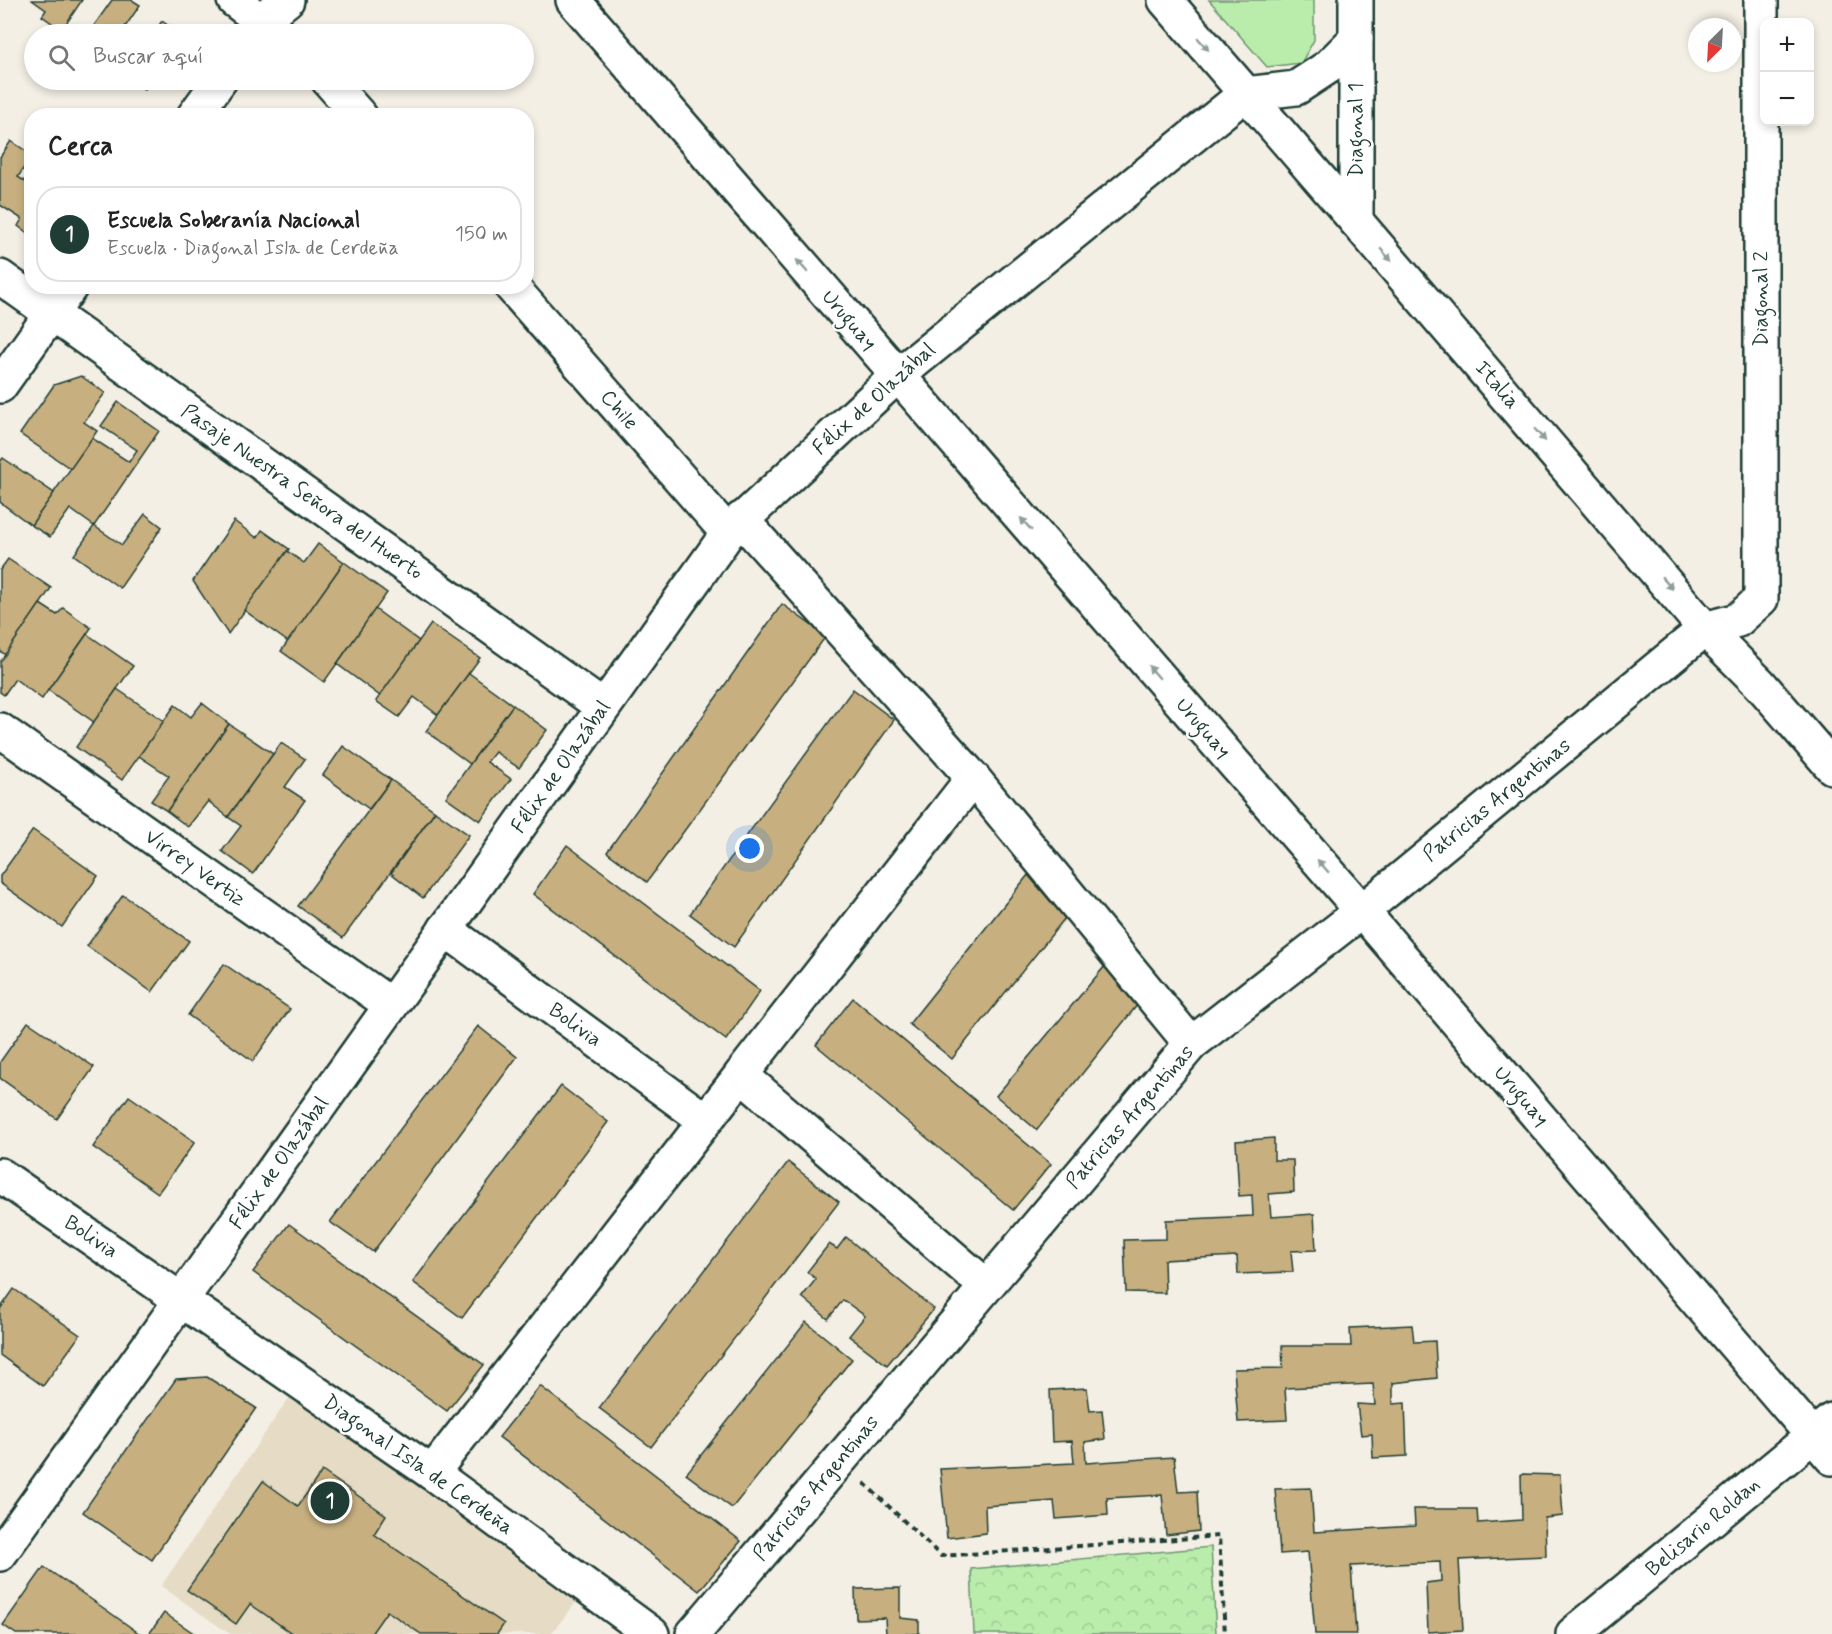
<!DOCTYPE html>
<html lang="es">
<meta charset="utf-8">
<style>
:root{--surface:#fff;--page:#f6f6f6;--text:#222;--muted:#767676;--line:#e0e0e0;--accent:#1f3d34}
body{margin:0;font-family:Mynerve,sans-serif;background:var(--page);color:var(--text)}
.controls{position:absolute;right:18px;top:18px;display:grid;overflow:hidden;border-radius:12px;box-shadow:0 3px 9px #0003}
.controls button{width:54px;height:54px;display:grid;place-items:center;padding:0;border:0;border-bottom:2px solid var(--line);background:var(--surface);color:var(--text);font:30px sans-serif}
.compass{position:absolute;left:1688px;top:18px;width:54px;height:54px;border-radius:50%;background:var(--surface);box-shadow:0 3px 9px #0003;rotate:204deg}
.you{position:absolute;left:750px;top:849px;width:21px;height:21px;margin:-15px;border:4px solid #fff;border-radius:50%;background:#1a73e8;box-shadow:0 0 0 9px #1a73e833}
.badge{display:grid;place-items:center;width:39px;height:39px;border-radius:50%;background:var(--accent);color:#fff;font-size:20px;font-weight:700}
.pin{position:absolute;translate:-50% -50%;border:3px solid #fff;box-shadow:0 2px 6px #0006}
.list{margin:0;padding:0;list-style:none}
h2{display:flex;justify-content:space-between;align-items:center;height:78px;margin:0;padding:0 24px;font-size:26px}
h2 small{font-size:20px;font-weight:400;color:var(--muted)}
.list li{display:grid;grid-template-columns:39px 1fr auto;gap:18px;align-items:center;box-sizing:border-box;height:96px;margin:0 12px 12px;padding:0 12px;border:2px solid var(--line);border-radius:24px}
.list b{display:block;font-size:22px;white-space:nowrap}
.list p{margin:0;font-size:20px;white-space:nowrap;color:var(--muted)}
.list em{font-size:20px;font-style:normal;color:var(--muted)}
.icon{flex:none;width:33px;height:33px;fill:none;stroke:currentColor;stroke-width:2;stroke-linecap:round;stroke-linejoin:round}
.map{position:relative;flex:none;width:1832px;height:1634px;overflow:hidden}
.search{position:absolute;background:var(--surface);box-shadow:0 3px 9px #0003;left:24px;top:24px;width:510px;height:66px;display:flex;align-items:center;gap:15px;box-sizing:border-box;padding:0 21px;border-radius:33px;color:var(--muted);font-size:22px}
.panel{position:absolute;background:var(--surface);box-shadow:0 3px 9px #0003;left:24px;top:108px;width:510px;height:186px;border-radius:24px}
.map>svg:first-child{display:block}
</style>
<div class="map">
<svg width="1832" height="1634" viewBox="0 0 1832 1634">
<defs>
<pattern id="park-crowns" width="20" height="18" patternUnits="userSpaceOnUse" patternTransform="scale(1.5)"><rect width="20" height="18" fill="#baecac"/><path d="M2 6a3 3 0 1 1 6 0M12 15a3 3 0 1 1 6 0" fill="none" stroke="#9fcb95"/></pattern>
</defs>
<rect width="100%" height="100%" fill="#f4efe5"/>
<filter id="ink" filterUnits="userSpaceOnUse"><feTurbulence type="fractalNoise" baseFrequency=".0167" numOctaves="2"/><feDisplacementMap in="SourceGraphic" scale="12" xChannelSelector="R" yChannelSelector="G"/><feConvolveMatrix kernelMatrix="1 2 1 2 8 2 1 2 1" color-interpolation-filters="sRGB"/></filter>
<g filter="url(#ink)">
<polygon fill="#e6dcc6" points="293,1392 578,1600 551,1634 230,1634 161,1586"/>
<polygon fill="#baecac" stroke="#6c9470" stroke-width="1.5" points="1209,0 1314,0 1314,40 1301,63 1267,67"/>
<polygon fill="url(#park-crowns)" stroke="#6c9470" stroke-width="1.5" points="1211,1547 1216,1634 974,1634 971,1569"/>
<g fill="#c7af7f" stroke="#1f3d34" stroke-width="1.5">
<polygon points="32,0 82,0 62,30 42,16 46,10"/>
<polygon points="112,0 132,0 140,5 125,27 137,34 88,34"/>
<polygon points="162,21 180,34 153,34"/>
<polygon points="130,80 151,80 144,89"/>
<polygon points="11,141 32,155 18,177 32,186 32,236 18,226 22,219 0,205 0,157"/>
<polygon points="81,376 105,393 84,422 97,431 71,469 20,434 54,385"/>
<polygon points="118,402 159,431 94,526 70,509 50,537 31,525 92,438 129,462 137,450 101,426"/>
<polygon points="3,458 54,493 31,525 0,502 0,462"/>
<polygon points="145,514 162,527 120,588 74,555 94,526 122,545"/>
<polygon points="234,521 257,538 262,530 289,549 228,634 193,581"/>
<polygon points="318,544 344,562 288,642 244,610 287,551 304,563"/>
<polygon points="8,559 51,588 6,655 0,651 0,570"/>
<polygon points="344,562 387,593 324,682 281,651"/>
<polygon points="40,604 57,615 63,608 91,628 42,699 15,679 4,695 0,692 0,662"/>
<polygon points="782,604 826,636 647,882 607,852"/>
<polygon points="375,609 419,641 380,696 337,664"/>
<polygon points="431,624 480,658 438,715 414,697 399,717 376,701"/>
<polygon points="87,634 133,666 94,722 48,690"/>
<polygon points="469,673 513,705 470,764 426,731"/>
<polygon points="117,689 164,721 122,780 76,747"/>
<polygon points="853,689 894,720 734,947 690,914"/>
<polygon points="202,703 229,724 167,811 151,801 169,776 139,756 175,705 191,717"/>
<polygon points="513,705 547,730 519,768 495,752 487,762 511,779 480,821 446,797"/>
<polygon points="229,724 273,754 228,817 208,801 188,827 167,811"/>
<polygon points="281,743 305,759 285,787 305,800 253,874 222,851 241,826 228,817"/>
<polygon points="343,746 391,780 369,809 323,775"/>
<polygon points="391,780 435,811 343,938 298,906"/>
<polygon points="435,811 469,835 423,898 391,873"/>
<polygon points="33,830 98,876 62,927 0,883 0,876"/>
<polygon points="567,845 760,991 726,1040 533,894"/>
<polygon points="1028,875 1065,918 952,1059 909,1024"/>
<polygon points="123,895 189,941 152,992 87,946"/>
<polygon points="224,964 290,1009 253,1061 188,1015"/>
<polygon points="1105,966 1138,1004 1037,1130 996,1096"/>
<polygon points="853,998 1051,1164 1013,1210 816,1045"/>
<polygon points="28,1022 94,1067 57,1119 0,1078 0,1062"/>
<polygon points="478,1026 517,1057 373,1252 330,1222"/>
<polygon points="561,1086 608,1122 462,1318 413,1282"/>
<polygon points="129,1096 195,1142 158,1193 93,1147"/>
<polygon points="1274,1138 1274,1160 1293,1160 1294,1192 1269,1194 1271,1217 1314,1214 1316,1250 1291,1251 1293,1272 1238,1274 1237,1256 1164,1260 1165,1293 1126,1292 1124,1240 1166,1239 1166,1220 1253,1216 1252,1195 1239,1196 1236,1141"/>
<polygon points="788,1162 839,1202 651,1447 599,1408"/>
<polygon points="289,1224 484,1365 447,1411 253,1272"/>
<polygon points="846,1237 934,1309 887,1365 849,1336 865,1316 843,1300 828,1319 802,1297 816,1279 807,1272 829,1244 837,1249"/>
<polygon points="14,1289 80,1335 43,1386 0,1355 0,1309"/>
<polygon points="806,1322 852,1359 732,1508 686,1474"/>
<polygon points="1412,1325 1414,1342 1435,1341 1437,1378 1393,1383 1393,1404 1405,1403 1407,1456 1373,1458 1372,1434 1361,1435 1357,1404 1375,1405 1373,1384 1285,1388 1287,1420 1238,1422 1234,1369 1283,1368 1282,1346 1351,1346 1350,1328"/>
<polygon points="207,1377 256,1408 152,1560 83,1512 176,1379"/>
<polygon points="540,1386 741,1541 699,1591 499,1437"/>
<polygon points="1087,1388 1090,1411 1102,1410 1105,1439 1085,1442 1086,1463 1174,1457 1178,1492 1197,1491 1199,1531 1166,1535 1162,1495 1107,1498 1108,1515 1056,1519 1054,1501 985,1506 986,1533 947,1538 940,1469 1074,1463 1072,1441 1052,1442 1050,1390"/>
<polygon points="322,1471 386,1515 374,1534 504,1624 497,1634 421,1634 387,1611 371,1634 293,1634 250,1604 236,1624 187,1590 263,1481 298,1506"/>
<polygon points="1521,1474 1560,1475 1563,1516 1545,1518 1546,1556 1459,1560 1463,1630 1428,1632 1426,1583 1441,1581 1440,1562 1351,1566 1356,1634 1315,1634 1308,1552 1280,1554 1275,1489 1311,1488 1314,1532 1415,1526 1414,1509 1477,1509 1478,1523 1522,1520"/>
<polygon points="44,1567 95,1602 140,1634 16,1634 3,1625"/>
<polygon points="900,1588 900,1618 919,1620 919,1634 886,1634 885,1618 856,1619 855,1589"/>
<polygon points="164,1613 195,1634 149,1634"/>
</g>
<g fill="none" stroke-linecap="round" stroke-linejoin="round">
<defs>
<g id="minor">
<polyline points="234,0 279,34"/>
<polyline points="573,0 1362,911 1832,1458"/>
<polyline points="1165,0 1356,221 1705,629 1760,684 1832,767"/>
<polyline points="1356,0 1356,221"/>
<polyline points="252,34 262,20 287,0"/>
<polyline points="328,80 360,116"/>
<polyline points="194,116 220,80"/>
<polyline points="0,277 603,707"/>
<polyline points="511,286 728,533"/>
<polyline points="0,386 71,286"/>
<polyline points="741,519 973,778 1191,1044"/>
<polyline points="0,730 391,1005"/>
<polyline points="445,929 705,1120"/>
<polyline points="741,1075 973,778"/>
<polyline points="0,1175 432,1473 652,1634"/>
<polyline points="432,1473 741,1075 986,1286"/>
<polyline points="0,1554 728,533 897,376 1245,94 1296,88 1328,67 1356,39"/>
<polyline points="693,1634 1191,1044 1362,911 1705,629 1738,620 1761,599 1761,0"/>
<polyline points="1573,1634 1832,1420"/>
</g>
</defs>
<use href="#minor" stroke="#1f3d34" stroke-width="38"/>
<polyline stroke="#1f3d34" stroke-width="4" stroke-dasharray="6 4.5" stroke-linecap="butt" points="864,1483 941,1556 1219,1536 1225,1634"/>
<use href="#minor" stroke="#fff" stroke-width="33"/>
</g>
<defs><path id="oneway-solid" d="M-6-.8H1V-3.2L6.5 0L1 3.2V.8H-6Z" transform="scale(1.5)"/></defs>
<g fill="#8f9e9a">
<use href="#oneway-solid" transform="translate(1203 44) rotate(49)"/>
<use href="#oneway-solid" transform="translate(1386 255) rotate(49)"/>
<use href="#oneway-solid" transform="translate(802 266) rotate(-131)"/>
<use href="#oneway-solid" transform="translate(1540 435) rotate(49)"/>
<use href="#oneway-solid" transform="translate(1026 524) rotate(-131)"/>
<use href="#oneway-solid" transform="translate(1667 583) rotate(49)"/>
<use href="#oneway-solid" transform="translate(1154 672) rotate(-131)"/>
<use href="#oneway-solid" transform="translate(1323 866) rotate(-131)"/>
</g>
</g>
<g text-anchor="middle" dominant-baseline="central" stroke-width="5" stroke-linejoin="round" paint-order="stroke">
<g font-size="21" fill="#1f3d34" stroke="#fff">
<text transform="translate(1356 130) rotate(-90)">Diagonal 1</text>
<text transform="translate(1761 299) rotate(-90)">Diagonal 2</text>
<text transform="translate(849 320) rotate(49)">Uruguay</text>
<text transform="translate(1497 385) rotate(49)">Italia</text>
<text transform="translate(874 399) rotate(-42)">Félix de Olazábal</text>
<text transform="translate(619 410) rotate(49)">Chile</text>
<text transform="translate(302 492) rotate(35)">Pasaje Nuestra Señora del Huerto</text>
<text transform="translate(1203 728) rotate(49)">Uruguay</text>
<text transform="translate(561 767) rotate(-55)">Félix de Olazábal</text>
<text transform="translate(1497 800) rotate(-39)">Patricias Argentinas</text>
<text transform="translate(195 868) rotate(35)">Virrey Vertiz</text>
<text transform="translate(575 1025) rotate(36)">Bolivia</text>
<text transform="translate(1521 1096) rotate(49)">Uruguay</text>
<text transform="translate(1130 1117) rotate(-49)">Patricias Argentinas</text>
<text transform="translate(279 1163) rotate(-55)">Félix de Olazábal</text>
<text transform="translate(91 1237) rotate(34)">Bolivia</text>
<text transform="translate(418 1465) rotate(35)">Diagonal Isla de Cerdeña</text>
<text transform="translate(816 1488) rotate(-50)">Patricias Argentinas</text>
<text transform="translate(1703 1527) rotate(-40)">Belisario Roldan</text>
</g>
</g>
</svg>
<div class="controls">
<button>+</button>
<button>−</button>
</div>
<svg class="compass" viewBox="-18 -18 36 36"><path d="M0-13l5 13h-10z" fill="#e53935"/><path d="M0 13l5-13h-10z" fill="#767676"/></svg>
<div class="you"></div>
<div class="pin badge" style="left:330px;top:1501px">1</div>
<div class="search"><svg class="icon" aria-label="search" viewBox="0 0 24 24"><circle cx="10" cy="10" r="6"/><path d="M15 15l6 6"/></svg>Buscar aquí</div>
<section class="panel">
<h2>Cerca<small></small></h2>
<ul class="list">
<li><span class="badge">1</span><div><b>Escuela Soberanía Nacional</b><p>Escuela · Diagonal Isla de Cerdeña</p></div><em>150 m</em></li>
</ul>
</section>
</div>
